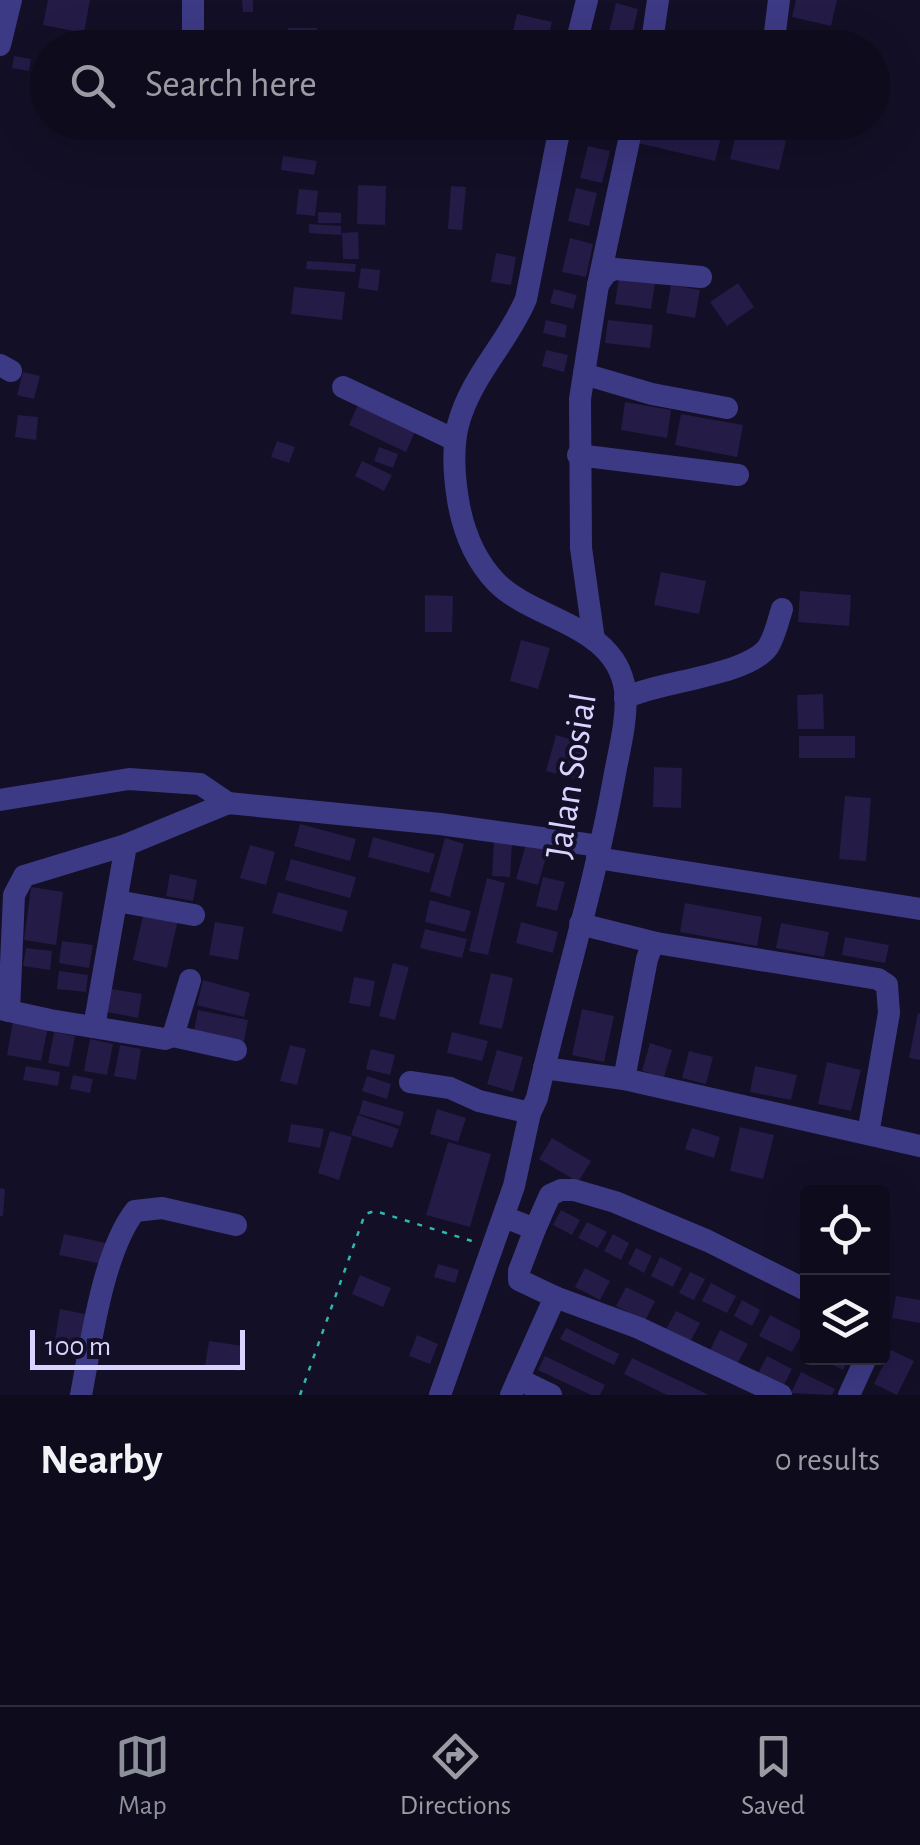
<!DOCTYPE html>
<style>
:root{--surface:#0e0b1c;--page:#1c1929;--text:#f1f3f6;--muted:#9b9ba3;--line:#2e2b3b;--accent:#8c9099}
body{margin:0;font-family:"Alegreya Sans",sans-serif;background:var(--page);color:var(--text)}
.controls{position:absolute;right:30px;bottom:30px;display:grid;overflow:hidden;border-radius:10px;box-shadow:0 10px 40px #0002}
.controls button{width:90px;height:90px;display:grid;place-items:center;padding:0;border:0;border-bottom:2px solid var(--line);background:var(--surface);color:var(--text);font:50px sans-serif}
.scale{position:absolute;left:30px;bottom:25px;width:215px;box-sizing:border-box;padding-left:10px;border:5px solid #d9d4ff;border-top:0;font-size:28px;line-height:35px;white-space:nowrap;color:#d9d4ff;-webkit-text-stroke:8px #130f26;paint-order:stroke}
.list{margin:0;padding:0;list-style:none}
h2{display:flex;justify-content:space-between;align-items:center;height:130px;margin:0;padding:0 40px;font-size:42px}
h2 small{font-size:32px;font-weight:400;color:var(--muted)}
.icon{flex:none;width:55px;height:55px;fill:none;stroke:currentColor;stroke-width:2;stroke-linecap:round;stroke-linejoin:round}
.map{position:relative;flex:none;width:920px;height:1395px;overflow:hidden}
.search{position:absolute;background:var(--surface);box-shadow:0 10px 40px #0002;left:30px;right:30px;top:30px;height:110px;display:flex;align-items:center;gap:25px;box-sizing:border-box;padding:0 35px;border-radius:55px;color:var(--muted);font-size:38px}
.sheet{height:310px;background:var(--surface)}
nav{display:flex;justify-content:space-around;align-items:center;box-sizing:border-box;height:140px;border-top:2px solid var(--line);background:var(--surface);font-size:28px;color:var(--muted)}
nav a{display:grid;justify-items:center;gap:5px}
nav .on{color:var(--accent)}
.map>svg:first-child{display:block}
</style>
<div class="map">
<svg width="920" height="1395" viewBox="0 0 920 1395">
<rect width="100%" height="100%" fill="#130f26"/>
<g fill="#241b47">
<polygon points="48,0 90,0 84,33 43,25"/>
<polygon points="242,0 253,0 253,12 243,12"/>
<polygon points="796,0 837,0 831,26 792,17"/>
<polygon points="616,3 638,9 629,48 605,48"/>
<polygon points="517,14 552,22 546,47 511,39"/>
<polygon points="288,28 317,28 317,43 289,44"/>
<polygon points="801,40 828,46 827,48 799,48"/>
<polygon points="14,56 31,59 29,71 12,68"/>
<polygon points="643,122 662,122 721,137 715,161 638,143"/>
<polygon points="737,129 786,141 779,170 730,159"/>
<polygon points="588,146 610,151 602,183 580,178"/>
<polygon points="283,156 317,161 314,175 281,170"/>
<polygon points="358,185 386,186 385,225 357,224"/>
<polygon points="451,186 466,187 462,230 448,229"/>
<polygon points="576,188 597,193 589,226 568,221"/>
<polygon points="299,189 318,191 315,216 296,214"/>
<polygon points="318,212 341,213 341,223 318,223"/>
<polygon points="309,224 341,226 341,235 309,233"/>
<polygon points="358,232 359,259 343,259 342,233"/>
<polygon points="570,238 593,244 586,277 562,272"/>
<polygon points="496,253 516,257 511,285 491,282"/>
<polygon points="307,261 356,264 355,272 306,269"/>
<polygon points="361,268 380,270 378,291 358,288"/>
<polygon points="619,278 655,283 651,309 615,304"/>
<polygon points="738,283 754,307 727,326 710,302"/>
<polygon points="671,285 700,290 695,318 666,313"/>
<polygon points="294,287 345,292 342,320 291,314"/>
<polygon points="554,289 577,295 573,309 550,303"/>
<polygon points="546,320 567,325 565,338 543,333"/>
<polygon points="608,320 653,325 650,348 605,343"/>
<polygon points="546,350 568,355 564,372 542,366"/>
<polygon points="23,372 40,376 34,399 17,395"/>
<polygon points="360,400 417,427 406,452 349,425"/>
<polygon points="625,402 671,410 667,438 621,430"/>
<polygon points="681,414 743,425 737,457 675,445"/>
<polygon points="18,415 38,417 36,440 15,437"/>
<polygon points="277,441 295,447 289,463 271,457"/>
<polygon points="379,447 398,454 393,468 374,461"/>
<polygon points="362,461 392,475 384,491 355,476"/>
<polygon points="661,572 706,581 699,614 654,605"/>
<polygon points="800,591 851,595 849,626 798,622"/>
<polygon points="425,595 453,596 452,632 425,632"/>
<polygon points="521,640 550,648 538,689 510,681"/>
<polygon points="823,694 824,729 798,729 797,695"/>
<polygon points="556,735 587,744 577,779 546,771"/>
<rect x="799" y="736" width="56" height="22"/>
<polygon points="654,767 682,768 681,808 653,807"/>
<polygon points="845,796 871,798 866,861 839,859"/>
<polygon points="300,824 356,839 350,861 294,846"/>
<polygon points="373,837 435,854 429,873 368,857"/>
<polygon points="445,838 464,844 450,897 430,891"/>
<polygon points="527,841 549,847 538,885 516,879"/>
<polygon points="494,842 512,843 510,877 492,876"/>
<polygon points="250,845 275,852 266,885 240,878"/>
<polygon points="291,859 356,877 350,898 285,880"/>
<polygon points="170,874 197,880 193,901 166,896"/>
<polygon points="543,877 565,882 557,911 536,906"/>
<polygon points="487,878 505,883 488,955 469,951"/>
<polygon points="31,887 63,892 56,945 24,940"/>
<polygon points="278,892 348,911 342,932 272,913"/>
<polygon points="430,900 471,911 465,932 425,922"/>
<polygon points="685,903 762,917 757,946 680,932"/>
<polygon points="145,907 179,915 167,968 133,960"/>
<polygon points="215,922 244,927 238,960 209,955"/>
<polygon points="521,922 558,932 553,953 516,943"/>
<polygon points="781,923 829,932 824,957 776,948"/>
<polygon points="425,929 467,939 462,958 420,948"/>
<polygon points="845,937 889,945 885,963 842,955"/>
<polygon points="62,941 93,945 89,968 59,963"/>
<polygon points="26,948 52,951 50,970 23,966"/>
<polygon points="393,963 409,967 395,1020 379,1016"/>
<polygon points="59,971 88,975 86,992 57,989"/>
<polygon points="491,973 513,978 502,1029 479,1024"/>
<polygon points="354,977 375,981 370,1007 349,1003"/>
<polygon points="203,980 250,993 244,1017 197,1005"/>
<polygon points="111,989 142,994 138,1018 107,1012"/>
<polygon points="582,1009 614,1016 604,1062 572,1055"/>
<polygon points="198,1010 248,1020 243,1046 193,1036"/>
<polygon points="918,1013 920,1014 920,1060 909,1058"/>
<polygon points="13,1021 48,1027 41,1061 7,1055"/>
<polygon points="54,1032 75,1036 69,1067 48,1063"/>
<polygon points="452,1032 488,1041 482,1061 447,1053"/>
<polygon points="90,1039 113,1044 107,1075 84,1071"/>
<polygon points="650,1043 672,1050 664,1077 642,1071"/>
<polygon points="120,1045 141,1049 136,1080 114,1076"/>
<polygon points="290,1045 306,1049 297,1085 280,1081"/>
<polygon points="371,1049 395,1055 390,1075 366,1069"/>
<polygon points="497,1050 523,1057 513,1092 487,1084"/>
<polygon points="689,1051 713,1057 706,1084 682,1078"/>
<polygon points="827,1062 861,1070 851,1111 818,1104"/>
<polygon points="26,1066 60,1072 58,1086 23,1080"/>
<polygon points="755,1066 797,1075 791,1100 750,1092"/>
<polygon points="73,1075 93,1079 90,1093 70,1089"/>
<polygon points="367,1076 391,1084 387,1099 362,1091"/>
<polygon points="363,1100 404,1112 400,1126 359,1114"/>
<polygon points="437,1109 466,1118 458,1142 430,1134"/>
<polygon points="358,1115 399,1129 392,1148 351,1135"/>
<polygon points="291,1124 324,1129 320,1148 288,1142"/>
<polygon points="740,1127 774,1135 763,1179 730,1171"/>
<polygon points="692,1128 720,1137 714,1158 685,1149"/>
<polygon points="330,1131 352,1137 339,1180 318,1173"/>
<polygon points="552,1138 591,1161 578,1182 539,1159"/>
<polygon points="448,1142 491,1154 470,1227 426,1215"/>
<polygon points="0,1188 5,1189 3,1216 0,1216"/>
<polygon points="561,1210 580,1220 572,1235 553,1225"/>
<polygon points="587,1222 607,1232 598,1248 578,1238"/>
<polygon points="64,1234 106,1243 102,1264 59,1255"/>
<polygon points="613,1234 629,1243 621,1260 604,1251"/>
<polygon points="636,1248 652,1256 644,1273 628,1264"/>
<polygon points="660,1257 682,1268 673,1287 651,1276"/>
<polygon points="438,1264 459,1270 455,1283 434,1277"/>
<polygon points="585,1268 610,1281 600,1300 575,1287"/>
<polygon points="690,1272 705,1279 694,1300 679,1293"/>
<polygon points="360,1275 391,1288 383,1307 352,1294"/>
<polygon points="711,1283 736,1296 727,1313 702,1301"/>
<polygon points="626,1287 655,1301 645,1321 616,1306"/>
<polygon points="896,1296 920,1300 920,1323 892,1318"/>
<polygon points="742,1300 760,1310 752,1326 734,1316"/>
<polygon points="60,1309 85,1314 80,1345 55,1340"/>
<polygon points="676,1311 700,1323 689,1344 665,1331"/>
<polygon points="770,1315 803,1332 792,1352 759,1336"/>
<polygon points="566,1328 619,1354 614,1365 560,1339"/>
<polygon points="720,1330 748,1344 736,1366 709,1352"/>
<polygon points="417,1335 438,1344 430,1364 409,1356"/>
<polygon points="209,1341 243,1346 240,1371 205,1366"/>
<polygon points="891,1350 914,1361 897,1395 874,1384"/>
<polygon points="545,1356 605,1385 600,1395 591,1395 538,1370"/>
<polygon points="767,1356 792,1369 782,1389 757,1376"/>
<polygon points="632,1358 709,1395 667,1395 624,1374"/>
<polygon points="819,1358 849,1358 843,1370"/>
<polygon points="801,1372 835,1389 832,1395 791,1393"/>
</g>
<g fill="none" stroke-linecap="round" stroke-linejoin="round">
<polyline stroke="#2fb8b0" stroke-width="2.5" stroke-dasharray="5 8" stroke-linecap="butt" points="300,1395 365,1214 375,1211 475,1242"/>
<g stroke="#3d3a85" stroke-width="22">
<polyline points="0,45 11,0"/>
<polyline points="193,48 193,0"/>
<polyline points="575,48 587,0"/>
<polyline points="651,48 658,0"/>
<polyline points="773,48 779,0"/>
<polyline points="723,122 750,122"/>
<polyline points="598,285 606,273 615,269 701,277"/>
<polyline points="0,365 11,371"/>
<polyline points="584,374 652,394 727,408"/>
<polyline points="343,387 455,440"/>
<polyline points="578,455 738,475"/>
<polyline points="594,640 581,548 580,399 598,285 633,122"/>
<path d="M625 698C659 681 747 676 768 647 775 636 778 621 782 609"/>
<polyline points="0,800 129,779 200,784 228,803"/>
<polyline points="597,858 920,909"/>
<polyline points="117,901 194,915"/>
<polyline points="580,924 656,943"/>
<polyline points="0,1009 50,1020 165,1039 173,1036 190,980"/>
<polyline points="9,1011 14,895 24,876 126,845 228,803 440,824 600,846"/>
<polyline points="94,1027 126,845"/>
<polyline points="173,1036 236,1050"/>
<polyline points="544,1068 624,1079 920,1146"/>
<polyline points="624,1079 647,959 651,948 656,943 878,979 887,985 889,1013 868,1134"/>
<polyline points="410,1082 450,1088 479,1101 530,1113"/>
<polyline points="504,1217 535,1229 550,1195 561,1190 574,1190 615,1202 708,1241 808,1291"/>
<polyline points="535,1229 519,1271 519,1280 555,1297"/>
<polyline points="518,1379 551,1395"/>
<path d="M81 1395C91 1343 103 1252 135 1211L162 1208 236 1225"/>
<path d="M440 1395 514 1186 530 1113 537 1098C562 989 596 882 615 773 620 747 628 716 625 690 616 624 534 621 496 582 475 560 463 530 458 500 454 475 452 449 458 425 471 376 507 344 526 299L561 122"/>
<polyline points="511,1395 555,1297 639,1328 781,1395"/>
<polyline points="849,1395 866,1358"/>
</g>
</g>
<g text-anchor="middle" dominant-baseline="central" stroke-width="8" stroke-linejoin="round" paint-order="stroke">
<g font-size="38" fill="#d9d4ff" stroke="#130f26">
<text transform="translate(572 776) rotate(-81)">Jalan Sosial</text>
</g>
</g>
</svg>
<div class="controls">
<button><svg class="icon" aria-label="locate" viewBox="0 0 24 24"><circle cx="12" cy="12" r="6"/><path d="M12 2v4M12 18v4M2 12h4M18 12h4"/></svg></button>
<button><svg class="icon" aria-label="layers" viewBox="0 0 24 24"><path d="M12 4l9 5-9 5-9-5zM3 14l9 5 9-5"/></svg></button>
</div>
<div class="scale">100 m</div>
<div class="search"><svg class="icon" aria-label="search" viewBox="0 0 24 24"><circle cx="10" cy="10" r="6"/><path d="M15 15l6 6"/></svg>Search here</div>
</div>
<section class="sheet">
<h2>Nearby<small>0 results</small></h2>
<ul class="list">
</ul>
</section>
<nav>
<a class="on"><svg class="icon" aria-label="map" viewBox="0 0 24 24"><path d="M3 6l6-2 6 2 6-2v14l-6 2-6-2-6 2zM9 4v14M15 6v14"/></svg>Map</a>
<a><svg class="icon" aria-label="directions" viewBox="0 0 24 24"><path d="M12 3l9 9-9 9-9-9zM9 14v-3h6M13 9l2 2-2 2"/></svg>Directions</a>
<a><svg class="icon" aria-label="saved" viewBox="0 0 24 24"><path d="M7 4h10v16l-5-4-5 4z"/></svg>Saved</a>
</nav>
